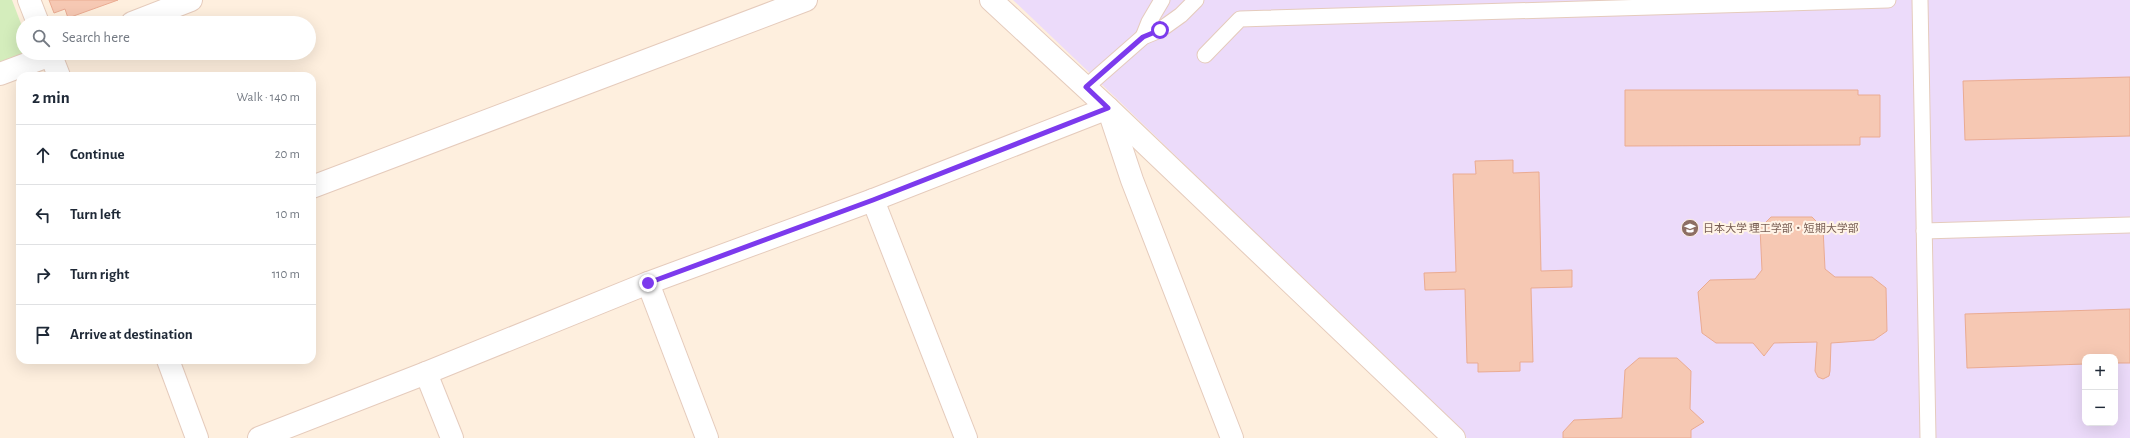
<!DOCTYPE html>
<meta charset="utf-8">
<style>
:root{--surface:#fff;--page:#f2f2f3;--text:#1f2937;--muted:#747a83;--line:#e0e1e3}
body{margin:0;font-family:"Alegreya Sans","Noto Sans JP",sans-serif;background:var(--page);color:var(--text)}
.controls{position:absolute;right:12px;bottom:12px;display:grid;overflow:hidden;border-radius:8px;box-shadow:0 4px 16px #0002}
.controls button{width:36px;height:36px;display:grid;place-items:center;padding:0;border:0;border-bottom:1px solid var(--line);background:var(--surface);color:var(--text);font:20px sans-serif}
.stop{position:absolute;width:12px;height:12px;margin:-9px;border:3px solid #7c3aed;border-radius:50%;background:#fff}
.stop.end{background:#7c3aed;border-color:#fff;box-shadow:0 1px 4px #0008}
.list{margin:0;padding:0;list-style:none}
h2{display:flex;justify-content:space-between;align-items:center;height:52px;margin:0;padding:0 16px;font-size:17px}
h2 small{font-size:13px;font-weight:400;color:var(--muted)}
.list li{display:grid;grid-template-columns:26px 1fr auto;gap:12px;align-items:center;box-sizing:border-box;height:60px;padding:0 16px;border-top:1px solid var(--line)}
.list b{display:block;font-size:15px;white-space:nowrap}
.list em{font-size:13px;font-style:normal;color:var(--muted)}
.icon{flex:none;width:22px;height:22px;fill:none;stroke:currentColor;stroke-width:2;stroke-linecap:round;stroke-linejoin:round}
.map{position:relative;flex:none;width:2130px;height:438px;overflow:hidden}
.search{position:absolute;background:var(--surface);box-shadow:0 4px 16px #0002;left:16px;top:16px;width:300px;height:44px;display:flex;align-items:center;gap:10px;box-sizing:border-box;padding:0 14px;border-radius:22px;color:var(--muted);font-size:15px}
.panel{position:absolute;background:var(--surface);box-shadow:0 4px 16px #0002;left:16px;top:72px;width:300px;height:292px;border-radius:12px}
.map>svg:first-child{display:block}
</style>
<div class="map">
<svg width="2130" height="438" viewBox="0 0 2130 438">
<rect width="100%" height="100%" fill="#feefde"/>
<path fill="#ecdbfa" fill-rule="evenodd" d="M1013 0H2130V438H1467L1117 99ZM2085 357H2115V423H2085Z"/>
<polygon fill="#d4edbc" points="0,0 12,0 23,29 24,53 0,64"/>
<g fill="#f6c8b3" stroke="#eaab92">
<polygon points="49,0 118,0 68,18 65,9 54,13"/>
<polygon points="2130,77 2130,136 1965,140 1963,81"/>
<polygon points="1625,90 1858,90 1858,95 1880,95 1880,137 1860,137 1860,145 1625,146"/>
<polygon points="1513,160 1513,173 1539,172 1541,271 1572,270 1572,287 1531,288 1533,362 1520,362 1520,371 1478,372 1478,363 1467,363 1465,289 1425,290 1424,273 1456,272 1453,174 1476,174 1475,161"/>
<polygon points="1771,217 1812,217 1823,228 1825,269 1835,277 1872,277 1886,288 1887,331 1874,340 1831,343 1830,371 1829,376 1823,379 1818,377 1815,371 1817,342 1774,343 1764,356 1753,343 1716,343 1702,333 1698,292 1710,280 1755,279 1762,270 1760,228"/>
<polygon points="2130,309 2130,363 2115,363 2115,357 2085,357 2085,364 1967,368 1965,314"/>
<polygon points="1639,358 1677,358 1691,371 1690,409 1704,422 1691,430 1691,438 1563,438 1563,432 1574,420 1622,418 1625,370"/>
</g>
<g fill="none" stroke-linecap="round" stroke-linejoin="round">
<defs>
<g id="lane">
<polyline points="1920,0 1928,438"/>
<polyline points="1143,37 1149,22 1162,0"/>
<polyline points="1205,55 1240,19 1888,0"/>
<polyline points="1086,87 1143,37 1160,30 1181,15 1196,0"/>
<polyline points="1924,231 2130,225"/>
</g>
<g id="street">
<polyline points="29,0 38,23"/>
<polyline points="991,0 1108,108 1454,438"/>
<polyline points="132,23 191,0"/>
<polyline points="50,53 59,76"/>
<polyline points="0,74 56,53"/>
<polyline points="312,187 806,0"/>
<polyline points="873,200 966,438"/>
<polyline points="648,283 707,438"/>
<polyline points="168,360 197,438"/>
<polyline points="426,373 452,438"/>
<polyline points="259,438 426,373 648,283 873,200 1108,108 1132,180 1232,438"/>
</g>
</defs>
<use href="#lane" stroke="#e5cbbc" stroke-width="17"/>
<use href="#street" stroke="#e5cbbc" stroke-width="24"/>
<use href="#lane" stroke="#fff" stroke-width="15"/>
<use href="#street" stroke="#fff" stroke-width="22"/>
</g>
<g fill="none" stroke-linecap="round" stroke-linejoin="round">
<polyline stroke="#7c3aed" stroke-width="5" points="648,283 873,200 1108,108 1086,87 1143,37 1160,30"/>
</g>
<defs>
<symbol id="university-disc" viewBox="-11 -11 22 22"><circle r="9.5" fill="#8d6e63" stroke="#fff3e6"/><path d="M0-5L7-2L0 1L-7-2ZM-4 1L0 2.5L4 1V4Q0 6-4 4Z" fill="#fff"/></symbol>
</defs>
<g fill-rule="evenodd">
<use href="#university-disc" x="1680" y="218" width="20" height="20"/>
</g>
<g text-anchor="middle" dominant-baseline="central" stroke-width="4" stroke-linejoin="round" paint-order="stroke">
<g font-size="11" fill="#785e54" stroke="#fff3e6" text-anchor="start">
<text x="1703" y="228">日本大学 理工学部・短期大学部</text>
</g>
</g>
</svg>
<div class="controls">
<button>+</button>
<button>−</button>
</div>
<div class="stop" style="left:1160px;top:30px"></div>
<div class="stop end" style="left:648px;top:283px"></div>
<div class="search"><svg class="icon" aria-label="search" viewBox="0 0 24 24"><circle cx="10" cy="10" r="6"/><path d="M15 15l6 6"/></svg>Search here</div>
<section class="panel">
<h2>2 min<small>Walk · 140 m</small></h2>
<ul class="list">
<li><svg class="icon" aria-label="ahead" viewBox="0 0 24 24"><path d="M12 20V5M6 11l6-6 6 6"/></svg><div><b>Continue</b></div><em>20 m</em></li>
<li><svg class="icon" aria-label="left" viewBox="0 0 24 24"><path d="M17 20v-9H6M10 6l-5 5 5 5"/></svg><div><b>Turn left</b></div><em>10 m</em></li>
<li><svg class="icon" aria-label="right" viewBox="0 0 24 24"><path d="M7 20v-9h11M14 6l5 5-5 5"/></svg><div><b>Turn right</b></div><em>110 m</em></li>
<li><svg class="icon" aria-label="arrive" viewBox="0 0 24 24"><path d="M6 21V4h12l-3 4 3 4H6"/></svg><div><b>Arrive at destination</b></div></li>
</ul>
</section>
</div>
